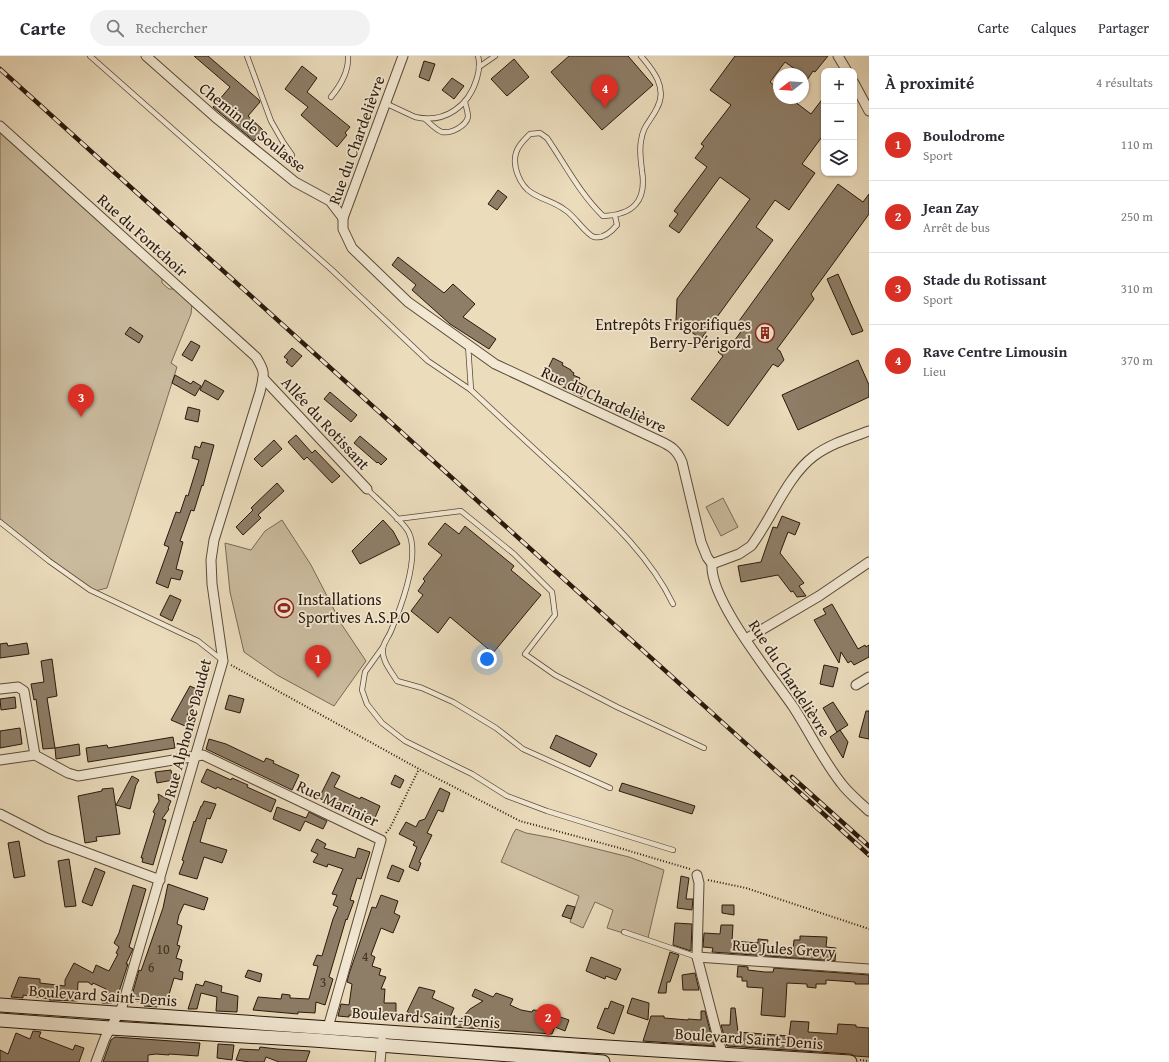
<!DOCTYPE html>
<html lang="fr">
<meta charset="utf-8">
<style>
:root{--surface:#fff;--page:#f2f2f3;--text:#2b2b33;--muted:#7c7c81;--line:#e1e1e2;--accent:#d93025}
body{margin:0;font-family:"Gentium Book Plus",serif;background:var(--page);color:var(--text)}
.controls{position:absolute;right:12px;top:12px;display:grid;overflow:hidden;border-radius:8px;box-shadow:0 1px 3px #0004}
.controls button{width:36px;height:36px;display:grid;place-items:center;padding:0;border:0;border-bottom:1px solid var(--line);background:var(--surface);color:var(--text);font:20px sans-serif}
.compass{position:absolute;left:773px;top:12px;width:36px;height:36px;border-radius:50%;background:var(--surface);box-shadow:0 1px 3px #0004;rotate:253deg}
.you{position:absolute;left:487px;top:603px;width:14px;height:14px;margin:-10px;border:3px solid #fff;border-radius:50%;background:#1a73e8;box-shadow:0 0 0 6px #1a73e833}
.badge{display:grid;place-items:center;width:26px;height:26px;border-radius:50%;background:var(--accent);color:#fff;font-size:13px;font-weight:700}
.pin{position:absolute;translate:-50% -33px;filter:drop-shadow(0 1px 2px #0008)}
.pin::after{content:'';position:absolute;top:21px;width:14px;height:12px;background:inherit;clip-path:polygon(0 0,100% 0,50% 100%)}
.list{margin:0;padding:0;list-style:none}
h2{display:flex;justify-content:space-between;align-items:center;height:52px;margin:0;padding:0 16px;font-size:17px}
h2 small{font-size:13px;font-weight:400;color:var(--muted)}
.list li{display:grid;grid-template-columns:26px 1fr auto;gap:12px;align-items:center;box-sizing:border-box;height:72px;padding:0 16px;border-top:1px solid var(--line)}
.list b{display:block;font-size:15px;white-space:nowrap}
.list p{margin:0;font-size:13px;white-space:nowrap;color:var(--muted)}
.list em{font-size:13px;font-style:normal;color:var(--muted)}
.icon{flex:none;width:22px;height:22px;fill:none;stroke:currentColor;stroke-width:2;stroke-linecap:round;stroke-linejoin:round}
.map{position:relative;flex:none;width:869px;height:1006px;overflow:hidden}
header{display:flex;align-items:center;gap:24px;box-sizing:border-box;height:56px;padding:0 20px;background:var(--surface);border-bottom:1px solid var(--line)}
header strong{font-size:19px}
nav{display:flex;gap:22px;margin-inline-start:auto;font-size:14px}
.search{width:280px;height:36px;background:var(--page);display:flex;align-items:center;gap:10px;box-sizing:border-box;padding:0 14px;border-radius:22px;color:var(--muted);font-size:15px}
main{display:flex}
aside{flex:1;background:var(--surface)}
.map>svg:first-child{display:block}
</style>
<header>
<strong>Carte</strong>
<div class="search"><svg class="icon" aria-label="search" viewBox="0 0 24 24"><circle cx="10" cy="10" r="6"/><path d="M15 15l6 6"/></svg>Rechercher</div>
<nav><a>Carte</a><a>Calques</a><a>Partager</a></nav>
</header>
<main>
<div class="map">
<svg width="869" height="1006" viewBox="0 0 869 1006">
<rect width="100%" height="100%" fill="#ebdcbc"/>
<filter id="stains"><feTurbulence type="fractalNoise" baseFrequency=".005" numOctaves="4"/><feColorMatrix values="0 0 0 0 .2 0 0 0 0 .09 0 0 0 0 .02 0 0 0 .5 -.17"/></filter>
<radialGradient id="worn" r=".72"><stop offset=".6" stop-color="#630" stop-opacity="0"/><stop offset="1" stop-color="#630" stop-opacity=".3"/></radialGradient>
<g fill="#cabb9e" stroke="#7a6a55">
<polygon points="0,76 162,221 162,227 169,233 176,233 192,248 191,258 171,307 177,311 107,532 95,535 62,512 0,463"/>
<polygon points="723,442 738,471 721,480 706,451"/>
<polygon points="282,464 311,509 342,569 366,605 334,650 277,619 244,596 230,536 225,487 251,494 265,475"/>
<polygon points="516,773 526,777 553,782 629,801 664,814 648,882 624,874 623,877 607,872 613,854 595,846 583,872 570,866 579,840 501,806 513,778"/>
</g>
<g fill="#8e7e68" stroke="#2a190c">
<polygon points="194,0 208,0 259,44 260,46 248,60 263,74 254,85 213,51 230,31"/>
<polygon points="569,0 628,0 653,29 602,74 551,16"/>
<polygon points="735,0 828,0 815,16 813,15 807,24 803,20 803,18 800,18 799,17 799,16 785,6 770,26 779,33 779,42 790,42 811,58 824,41 824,78 802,108 815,117 789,154 775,144 756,171 773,184 701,283 676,265 677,243 750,143 720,121 679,177 669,170 678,158 674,155 707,111 695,102 704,90 701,88 731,49 710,34"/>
<polygon points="514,3 529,21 507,40 491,23"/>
<polygon points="424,5 435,8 429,25 419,21"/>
<polygon points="302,10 317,22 307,36 350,71 345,77 347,79 337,91 301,59 308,51 285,33"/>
<polygon points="452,22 464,30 454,43 442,34"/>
<polygon points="838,128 863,146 869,138 869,158 811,238 814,243 777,293 780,295 784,304 778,311 773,308 728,370 691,343 723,300 718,296 727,284 732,288 745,270 739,265"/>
<polygon points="498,134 507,141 497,154 488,148"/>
<polygon points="398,201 444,237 453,228 475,248 463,261 496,283 489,293 450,268 412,234 416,229 392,209"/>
<polygon points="838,218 863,275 852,279 827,223"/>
<polygon points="130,271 143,280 139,287 125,278"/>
<polygon points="191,285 200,290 192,305 182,299"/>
<polygon points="292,292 302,300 292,311 286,306 288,304 284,301"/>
<polygon points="553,302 563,307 562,309 571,314 571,315 574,317 573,319 580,322 578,326 587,331 582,341 544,321"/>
<polygon points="858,304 869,329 869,341 798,374 782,339"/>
<polygon points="175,319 191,328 193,325 201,330 195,340 172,327"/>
<polygon points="205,324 224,335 218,344 200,334"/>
<polygon points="330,336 357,359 351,366 324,343"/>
<polygon points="188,351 200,354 198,366 185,363"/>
<polygon points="296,379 312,397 315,394 340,420 332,427 307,401 304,404 288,386"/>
<polygon points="360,380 387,403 381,409 378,406 377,407 354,387"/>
<polygon points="274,384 282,393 262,411 254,403"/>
<polygon points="202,386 214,389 203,430 202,429 194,455 191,454 180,485 183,486 176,513 183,515 180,524 171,522 168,532 156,527 169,491 164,489 176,456 180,457 186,439 188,440 199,404 192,402 195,390 200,392"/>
<polygon points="277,427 284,435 258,459 261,462 243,479 236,471 253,454 251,452"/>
<polygon points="782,460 800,467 795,479 788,476 780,497 804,527 799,530 806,540 797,541 793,535 791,536 778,519 741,526 738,510 761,506 773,471 777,472"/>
<polygon points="383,464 393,475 400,488 360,508 352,495"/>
<polygon points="445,467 459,478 465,470 514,510 511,514 541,539 493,597 450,561 438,577 411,555 423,539 418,535 425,525 423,523 442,499 428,488"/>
<polygon points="170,539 181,544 172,565 160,559"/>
<polygon points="832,548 858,593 865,589 866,591 869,589 869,601 854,609 851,605 848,607 841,596 839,607 814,564 826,558 823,553"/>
<polygon points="7,587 8,590 27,587 29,598 0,602 0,588"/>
<polygon points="52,603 57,640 47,642 55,692 43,693 36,643 34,644 31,628 44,626 41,605"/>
<polygon points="824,609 838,612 833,631 820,628"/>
<polygon points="190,630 201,635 187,659 196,663 192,673 171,664"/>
<polygon points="229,639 244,643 240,657 225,653"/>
<polygon points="15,641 16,652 1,654 0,643"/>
<polygon points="833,646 848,669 837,676 823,652"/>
<polygon points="866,655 869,655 869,683 859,681"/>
<polygon points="20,672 22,688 0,692 0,675"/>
<polygon points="840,674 848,686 843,702 830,681"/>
<polygon points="556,679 597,698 590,711 550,692"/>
<polygon points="173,681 175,692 88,706 86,692 107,689 108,692"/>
<polygon points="209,683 226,688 264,706 266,702 274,705 273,707 299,719 292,734 206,693"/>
<polygon points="79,688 80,699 56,703 55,692"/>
<polygon points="207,713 231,724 232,722 248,729 247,731 276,744 271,756 217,731 216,733 201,726"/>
<polygon points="171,714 173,724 157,727 155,716"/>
<polygon points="332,716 340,720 334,731 360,743 361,741 380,750 374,764 354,754 352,758 319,742"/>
<polygon points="395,719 404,724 400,732 391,728"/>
<polygon points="132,720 139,724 136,729 130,753 116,749"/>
<polygon points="622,727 695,750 692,758 619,735"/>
<polygon points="113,732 120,778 96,781 97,785 85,787 78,740 102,735 102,733"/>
<polygon points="440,732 450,737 443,756 438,754 427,777 432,779 419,806 421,807 418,815 409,811 417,791 413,789 415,786 399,778 406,766 416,771 419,765 425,763"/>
<polygon points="158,738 171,745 168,752 169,753 162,763 166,764 153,809 142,806 143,802 141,802 155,757 153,756 159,745"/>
<polygon points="204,745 216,748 210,763 207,762 200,786 227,794 222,807 204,801 197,823 179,818 184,805 182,804 194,765 195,766 201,750 202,750"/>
<polygon points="277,751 306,762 309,756 327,765 323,773 305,765 300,775 273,763"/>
<polygon points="317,783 326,788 324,792 355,802 358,792 370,796 361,823 357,822 350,844 354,845 347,864 346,863 329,921 333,923 325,949 316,946 315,957 298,956 298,958 253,954 258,941 281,943 282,938 290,939 290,942 309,943 318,910 313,909 317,899 322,900 333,863 338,851 333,849 337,839 332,838 343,813 328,808 327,811 313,806 318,798 311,795"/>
<polygon points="19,785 25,820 14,822 8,787"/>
<polygon points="69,803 76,850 65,851 58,805"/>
<polygon points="392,809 404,814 399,826 387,822"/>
<polygon points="95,812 105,816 92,850 82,846"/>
<polygon points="681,820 689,822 686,843 693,843 692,854 677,852"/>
<polygon points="168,828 208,842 204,854 184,848 179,859 177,868 182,870 177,889 180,890 176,902 182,904 179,915 183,916 182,924 174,922 167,945 159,943 157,951 144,950 145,948 131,943 139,914 141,915 163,852"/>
<polygon points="133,829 146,833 129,891 133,893 126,908 128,908 116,945 111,947 102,947 106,933 93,927 92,929 88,926 78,926 77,945 49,944 50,943 23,939 23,942 11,941 19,921 40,923 40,927 65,930 65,924 74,907 93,917 96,909 109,915 118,898 116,897 119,891 114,887 119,877"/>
<polygon points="381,839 398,845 394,857 400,860 393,877 381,872 371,899 375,901 372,910 381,913 379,919 386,921 381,933 385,933 384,947 396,947 396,963 349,959 349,961 338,960 341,948 349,949 352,928 347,926 349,918 372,851 376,852"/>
<polygon points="567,849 575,851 571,863 562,860"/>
<polygon points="722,849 734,849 734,859 722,857"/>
<polygon points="675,867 692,868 691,895 673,889"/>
<polygon points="721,869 733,869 732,885 758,887 758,883 768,884 767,889 776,890 776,891 793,893 794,884 800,884 800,880 827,881 826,891 836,892 835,905 712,896 713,892 703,891 704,877 720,878"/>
<polygon points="670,896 679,899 670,926 667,926 666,937 658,937"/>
<polygon points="591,901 621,913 616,924 606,920 605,923 586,915"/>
<polygon points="738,910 748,911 748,914 765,916 773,916 774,912 869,919 869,928 855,928 855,926 826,924 826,928 816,928 816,932 807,931 807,928 787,927 785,961 761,959 763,932 747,931 747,925 742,925 742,921 737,921"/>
<polygon points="248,914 262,918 260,926 245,921"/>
<polygon points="695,917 699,934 683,934 682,919"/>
<polygon points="205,925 222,930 221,936 238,940 237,956 216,955 217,941 201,937 197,953 188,953 196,928 203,930"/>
<polygon points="419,931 435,935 432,942 454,952 446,970 427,961 426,962 407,956"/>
<polygon points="475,933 493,941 496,937 513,943 510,949 521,954 532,956 533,954 543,955 569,964 565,975 555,971 552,978 454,971 470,953 483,945 472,940"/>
<polygon points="632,942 649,947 648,964 627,957"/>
<polygon points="611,945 624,950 614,978 597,972 605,952 608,953"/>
<polygon points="731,952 735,952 738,976 789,980 791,965 809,966 808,976 837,978 838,968 856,969 856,971 869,972 869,1001 855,1000 850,998 727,990 721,969 730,969"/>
<polygon points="701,955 705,955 714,990 643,985 651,960 664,960 664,962 688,964 688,963 701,964"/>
<polygon points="33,975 41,976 39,981 73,994 75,989 84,992 79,1006 0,1006 0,994 8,998 16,977 30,983"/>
<polygon points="115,981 200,987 198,1000 169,998 169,999 156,998 148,999 148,1006 103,1006 111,984"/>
<polygon points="218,988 234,989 232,1004 217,1002"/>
<polygon points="260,991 277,993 310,995 306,1006 279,1006 266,1001 264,1006 250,1006 236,1004 240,993 259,994"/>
</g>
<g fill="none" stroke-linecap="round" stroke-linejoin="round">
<defs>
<g id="service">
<polyline points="90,0 332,214 428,305 471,334"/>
<polyline points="247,0 271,65 283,86 292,99"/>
<polyline points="479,11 495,0"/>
<path d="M331 41C341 29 349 16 348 0"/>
<path d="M385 47 415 61C445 68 469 50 477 22 479 15 480 7 478 0"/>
<path d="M425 63C430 67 436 74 442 76 451 78 466 70 468 61 468 56 466 51 465 46"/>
<path d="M615 160 617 169C612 175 603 183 594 181 586 179 574 159 565 154 555 146 543 144 532 137 520 130 512 110 516 97 518 89 525 83 530 78L540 77 547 82C565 108 580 138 603 160 632 159 647 146 642 115 641 105 639 95 641 85 643 69 651 65 657 52 668 32 653 14 641 0"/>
<path d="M468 289 471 334C502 363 533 392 565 421 605 459 649 498 673 548"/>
<path d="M367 433C376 442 405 467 409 477 420 502 401 551 391 575 389 580 384 586 383 592 381 604 391 615 397 625L422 632 453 646 496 672 523 693 610 732"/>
<polyline points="397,463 461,455 514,498 552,536 555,559 525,598 555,619 617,651 704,692"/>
<polyline points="0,466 49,505 90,534 198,585 222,604"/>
<polyline points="383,591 365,616 362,634 367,648 382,667 405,685 472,718 507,740 547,755 673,794"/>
<polyline points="624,876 697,901"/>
</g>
<g id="minor">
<polyline points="146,0 215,61 295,126 330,145 343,162"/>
<path d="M403 0 343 162V173L352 192 408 246 495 308 660 385C671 390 677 394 682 406L701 486 707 501 712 508C709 543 773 621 794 652 810 677 823 704 841 727 849 738 860 746 869 755"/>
<polyline points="838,0 847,15"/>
<polyline points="854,27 869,55"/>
<path d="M0 70 256 301C266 317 264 318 260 336L214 484 211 504 212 528 223 605 122 951 105 982 96 1006"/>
<polyline points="263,322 367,433"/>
<path d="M712 508 739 498 751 490C771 464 787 420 814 400 830 388 850 382 869 375"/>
<polyline points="746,583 819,540 869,506"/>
<polyline points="856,629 869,621"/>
<polyline points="0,633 18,631 24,635 35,699"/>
<polyline points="0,704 35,699 68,717 78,720 203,699 381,784 329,968"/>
<polyline points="0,758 47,782 160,824"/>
<polyline points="697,819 699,827 697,901 722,997"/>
<polyline points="697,901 869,913"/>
<polyline points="380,1006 382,985"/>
</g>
<g id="secondary">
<polyline points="0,949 575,989 850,1006"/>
<polyline points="0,964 110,972 313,984 603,1006"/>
</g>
</defs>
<use href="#service" stroke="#5a4a38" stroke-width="6"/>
<use href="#minor" stroke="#5a4a38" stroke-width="11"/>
<use href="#secondary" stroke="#2a190c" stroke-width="15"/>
<g stroke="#2a190c" stroke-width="2" stroke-dasharray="1 2" stroke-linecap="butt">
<polyline points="231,609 419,713 520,765 616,791 690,813"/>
<polyline points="386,777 390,772 419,713"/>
<polyline points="708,824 746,832 869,873"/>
<polyline points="860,1004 869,1005"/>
</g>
<use href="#service" stroke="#f2e8d3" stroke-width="4.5"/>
<use href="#minor" stroke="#f2e8d3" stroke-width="9"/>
<use href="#secondary" stroke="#f2e8d3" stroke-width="13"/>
<defs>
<g id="rail">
<polyline points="0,13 869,799"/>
<polyline points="792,721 869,790"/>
</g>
</defs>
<use href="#rail" stroke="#2a190c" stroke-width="4.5"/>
<use href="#rail" stroke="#f2e8d3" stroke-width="3" stroke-dasharray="9" stroke-linecap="butt"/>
</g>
<defs>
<symbol id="building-ring" viewBox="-11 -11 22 22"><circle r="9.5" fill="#f2e8d3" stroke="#8f2418" stroke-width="1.5"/><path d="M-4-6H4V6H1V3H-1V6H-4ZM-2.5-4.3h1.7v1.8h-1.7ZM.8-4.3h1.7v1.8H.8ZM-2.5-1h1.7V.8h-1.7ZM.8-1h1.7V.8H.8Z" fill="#8f2418"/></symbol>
<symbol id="stadium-ring" viewBox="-11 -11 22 22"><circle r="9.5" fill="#f2e8d3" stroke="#8f2418" stroke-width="1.5"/><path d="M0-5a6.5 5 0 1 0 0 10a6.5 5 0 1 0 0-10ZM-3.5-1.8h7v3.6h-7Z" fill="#8f2418"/></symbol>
</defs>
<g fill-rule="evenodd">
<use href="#building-ring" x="754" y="266" width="22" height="22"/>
<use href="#stadium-ring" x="273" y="541" width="22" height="22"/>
</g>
<g text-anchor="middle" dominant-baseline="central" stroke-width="3.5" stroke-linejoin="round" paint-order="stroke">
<g font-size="14" fill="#433223">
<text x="163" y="893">10</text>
<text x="365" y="900">4</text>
<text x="151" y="911">6</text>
<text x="323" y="926">3</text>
</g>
<g font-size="16" fill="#2a190c" stroke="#f2e8d3">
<text transform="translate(253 71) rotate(39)">Chemin de Soulasse</text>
<text transform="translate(356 84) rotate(-70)">Rue du Chardelièvre</text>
<text transform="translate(143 179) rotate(42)">Rue du Fontchoir</text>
<text transform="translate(604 343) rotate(25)">Rue du Chardelièvre</text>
<text transform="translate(326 367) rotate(47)">Allée du Rotissant</text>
<text transform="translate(790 622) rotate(57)">Rue du Chardelièvre</text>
<text transform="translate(187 672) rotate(-75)">Rue Alphonse Daudet</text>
<text transform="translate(338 747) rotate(25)">Rue Marinier</text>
<text transform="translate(784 892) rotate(4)">Rue Jules Grevy</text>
<text transform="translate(103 939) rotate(4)">Boulevard Saint-Denis</text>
<text transform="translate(426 961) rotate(4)">Boulevard Saint-Denis</text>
<text transform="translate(749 982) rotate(4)">Boulevard Saint-Denis</text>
</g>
<g font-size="16" fill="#2a190c" stroke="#f2e8d3" text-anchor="end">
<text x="751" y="268">Entrepôts Frigorifiques<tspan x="751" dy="18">Berry-Périgord</tspan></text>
<text x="298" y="543" text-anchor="start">Installations<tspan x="298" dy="18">Sportives A.S.P.O</tspan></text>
</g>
</g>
<rect width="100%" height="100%" filter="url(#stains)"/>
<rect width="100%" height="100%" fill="url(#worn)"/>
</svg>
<div class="controls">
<button>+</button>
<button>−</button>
<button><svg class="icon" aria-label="layers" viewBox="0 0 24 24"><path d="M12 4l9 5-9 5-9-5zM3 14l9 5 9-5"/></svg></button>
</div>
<svg class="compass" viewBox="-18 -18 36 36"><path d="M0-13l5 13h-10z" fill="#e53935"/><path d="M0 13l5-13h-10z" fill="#7c7c81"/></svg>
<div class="you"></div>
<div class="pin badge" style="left:318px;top:622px">1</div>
<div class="pin badge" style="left:548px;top:981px">2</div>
<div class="pin badge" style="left:81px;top:361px">3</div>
<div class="pin badge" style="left:605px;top:52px">4</div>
</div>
<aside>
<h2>À proximité<small>4 résultats</small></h2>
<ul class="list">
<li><span class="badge">1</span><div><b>Boulodrome</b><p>Sport</p></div><em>110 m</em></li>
<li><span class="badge">2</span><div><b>Jean Zay</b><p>Arrêt de bus</p></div><em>250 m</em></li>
<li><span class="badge">3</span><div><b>Stade du Rotissant</b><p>Sport</p></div><em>310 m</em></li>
<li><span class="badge">4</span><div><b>Rave Centre Limousin</b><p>Lieu</p></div><em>370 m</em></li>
</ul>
</aside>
</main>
